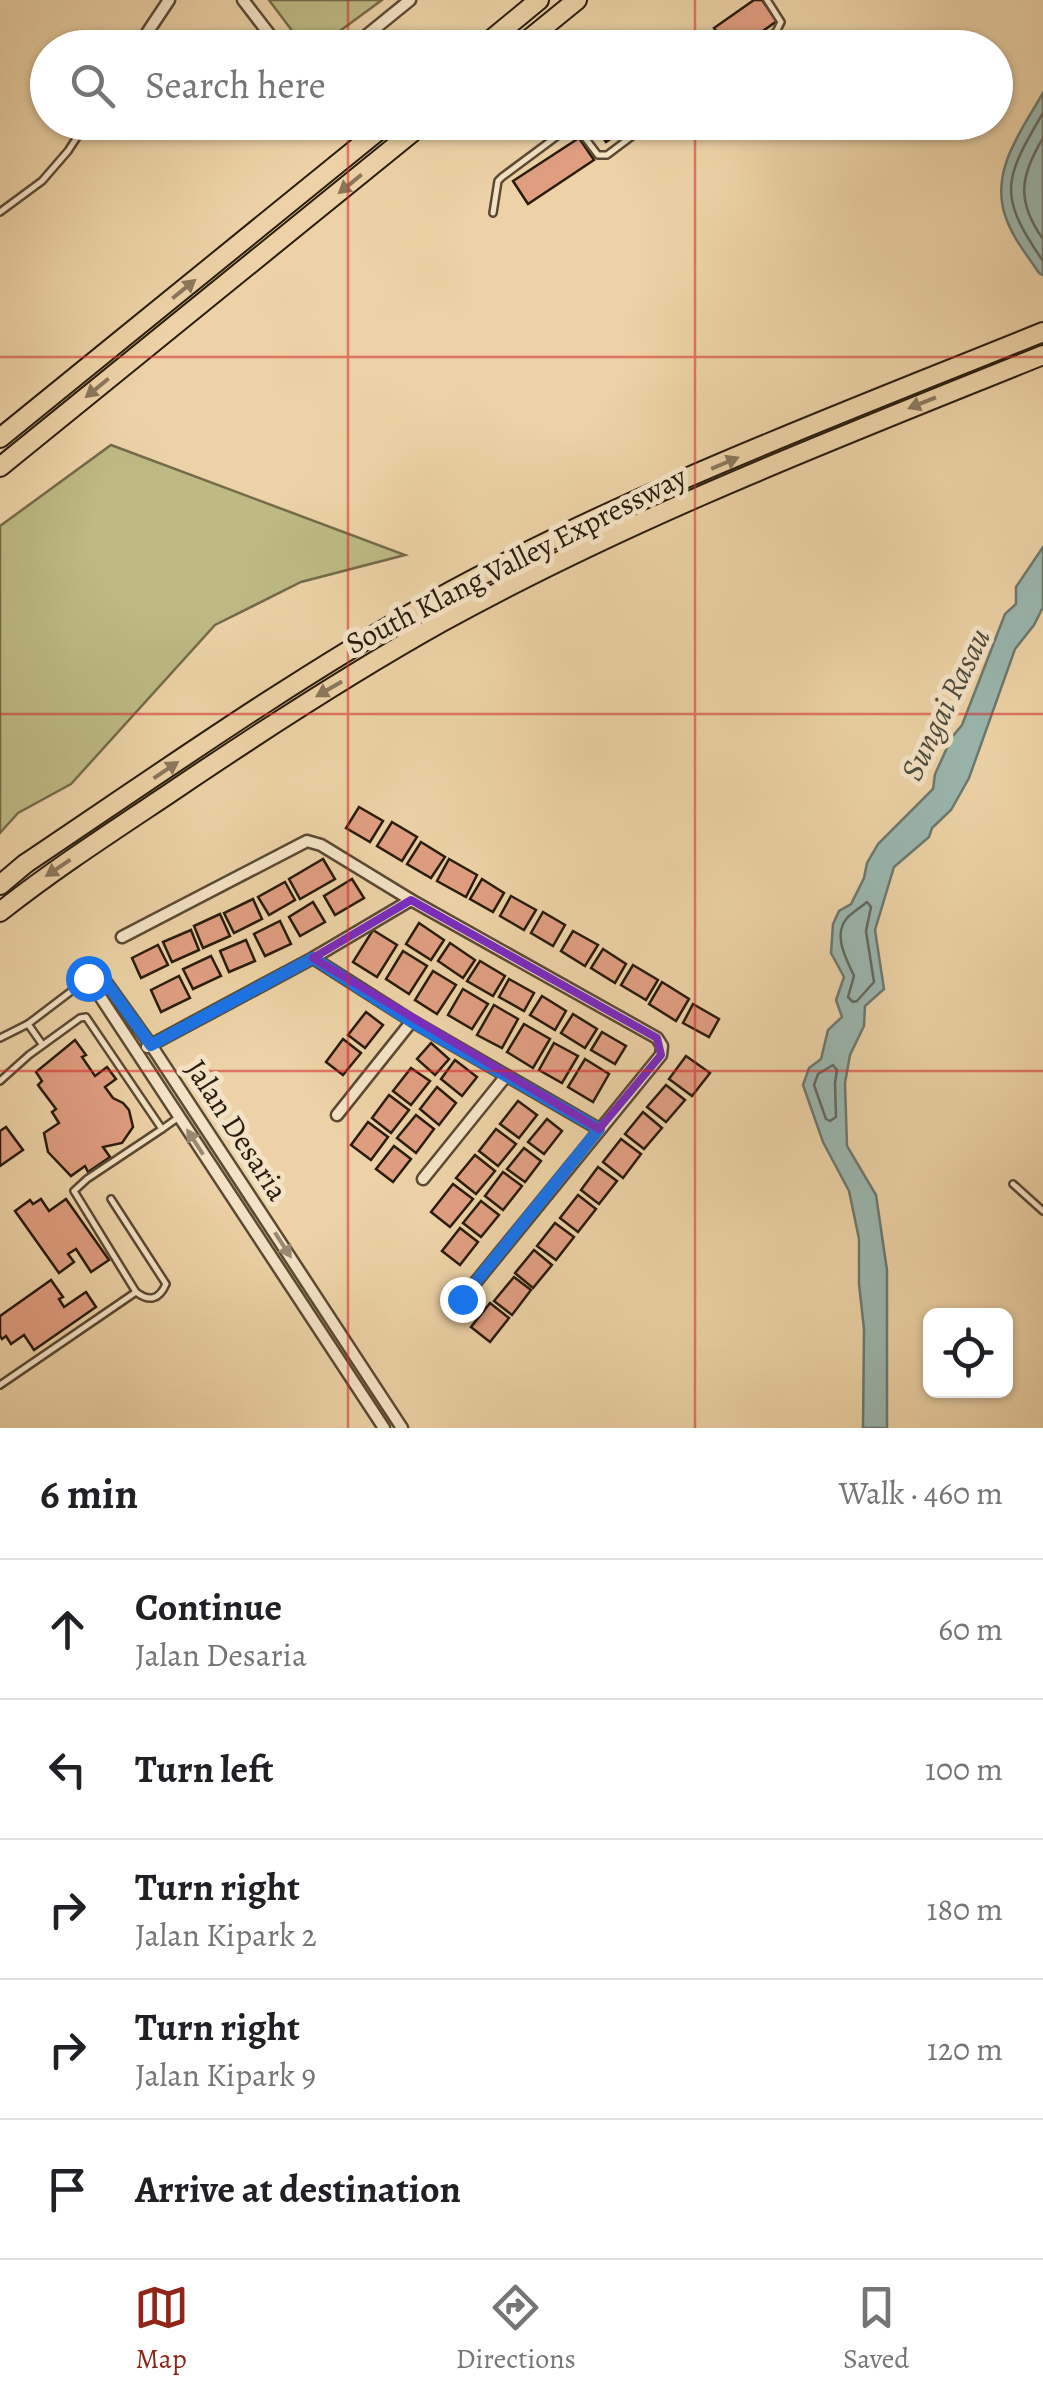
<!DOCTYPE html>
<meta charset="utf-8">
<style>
:root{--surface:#fff;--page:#f2f2f2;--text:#202124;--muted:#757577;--line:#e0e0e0;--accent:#8f2418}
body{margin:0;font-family:Alegreya,serif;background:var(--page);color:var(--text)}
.controls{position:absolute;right:30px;bottom:30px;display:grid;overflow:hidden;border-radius:15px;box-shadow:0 2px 8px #0004}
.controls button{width:90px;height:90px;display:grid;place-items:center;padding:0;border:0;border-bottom:2px solid var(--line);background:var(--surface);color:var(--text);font:50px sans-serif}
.stop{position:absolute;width:30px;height:30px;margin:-22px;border:8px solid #1a73e8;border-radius:50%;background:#fff}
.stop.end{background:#1a73e8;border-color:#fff;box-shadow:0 2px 10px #0008}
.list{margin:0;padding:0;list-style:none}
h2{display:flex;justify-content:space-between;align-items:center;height:130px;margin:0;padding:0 40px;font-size:42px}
h2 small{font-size:32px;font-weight:400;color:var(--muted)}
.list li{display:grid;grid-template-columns:65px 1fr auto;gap:30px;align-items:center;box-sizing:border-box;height:140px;padding:0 40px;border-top:2px solid var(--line)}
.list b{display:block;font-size:38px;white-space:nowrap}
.list p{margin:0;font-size:32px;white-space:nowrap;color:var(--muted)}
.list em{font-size:32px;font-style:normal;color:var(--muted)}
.icon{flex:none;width:55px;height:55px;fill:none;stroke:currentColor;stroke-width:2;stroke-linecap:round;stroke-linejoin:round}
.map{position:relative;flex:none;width:1043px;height:1428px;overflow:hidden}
.search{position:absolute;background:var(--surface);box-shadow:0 2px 8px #0004;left:30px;right:30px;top:30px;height:110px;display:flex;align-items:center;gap:25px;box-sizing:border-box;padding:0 35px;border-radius:55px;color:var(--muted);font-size:38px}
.sheet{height:830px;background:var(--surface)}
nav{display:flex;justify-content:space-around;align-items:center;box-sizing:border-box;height:140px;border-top:2px solid var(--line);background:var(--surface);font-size:28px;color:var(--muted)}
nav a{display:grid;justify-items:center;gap:5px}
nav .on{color:var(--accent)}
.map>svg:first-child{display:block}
</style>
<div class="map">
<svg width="1043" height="1428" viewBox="0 0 1043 1428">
<rect width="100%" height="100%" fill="#ecd2a6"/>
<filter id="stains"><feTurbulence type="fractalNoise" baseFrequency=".002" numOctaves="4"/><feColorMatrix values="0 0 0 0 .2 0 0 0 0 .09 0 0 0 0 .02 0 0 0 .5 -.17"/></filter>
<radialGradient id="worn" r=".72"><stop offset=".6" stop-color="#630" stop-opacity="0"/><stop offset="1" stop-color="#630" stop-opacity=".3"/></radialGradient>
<g fill="#bdba83" stroke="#736b48" stroke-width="2.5">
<polygon points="269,0 382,0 318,47 305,48"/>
<polygon points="111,445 405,555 301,582 215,625 71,784 18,813 0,833 0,526"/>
</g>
<g fill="#9ab6ae" stroke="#6d786e" stroke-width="2.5">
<path d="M1043 93V275L1039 273C1027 255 1013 238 1006 218 989 172 1021 131 1043 93Z"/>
<polygon points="1043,547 1043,607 1034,625 1015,649 969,778 951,810 932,828 929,837 894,867 875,930 884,989 865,1006 864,1026 850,1055 845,1083 847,1146 876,1195 887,1270 887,1428 863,1428 864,1329 859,1284 859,1239 849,1191 823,1142 803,1085 809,1068 821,1059 828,1030 842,1017 836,1000 844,977 831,953 833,924 839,911 851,904 864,878 867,863 878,844 933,789 935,774 952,737 962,725 1005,614 1016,604 1016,587"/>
</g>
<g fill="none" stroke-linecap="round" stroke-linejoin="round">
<g stroke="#62695e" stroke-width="2.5">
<path d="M1043 113C1004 179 997 195 1043 261"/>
<path d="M1043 138C1020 176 1016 201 1043 239"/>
<path d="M867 902 871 907 866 931 874 982 857 1001 853 1002 848 997 854 976C847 960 832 935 847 918 852 913 861 907 867 902Z"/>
<polygon points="833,1065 837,1070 835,1083 836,1117 830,1121 826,1119 814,1085 818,1074"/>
</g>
</g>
<g fill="#e09e81" stroke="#291c0d" stroke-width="2.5">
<polygon points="754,0 762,0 777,21 739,48 728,48 714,28"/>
<polygon points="592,122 634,122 606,142"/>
<polygon points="579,138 594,160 528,204 513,181"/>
<polygon points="359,807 383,821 370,842 346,828"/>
<polygon points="392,822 417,837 402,861 377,846"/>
<polygon points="421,842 445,857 431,878 407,864"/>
<polygon points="323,859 335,879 300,899 289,879"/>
<polygon points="449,859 477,875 466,897 437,881"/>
<polygon points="352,879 364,898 335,915 324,896"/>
<polygon points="482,879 504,893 493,912 470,899"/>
<polygon points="285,882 295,900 269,915 258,897"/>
<polygon points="511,896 536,910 524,930 500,916"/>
<polygon points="253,899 262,919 234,933 224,913"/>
<polygon points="313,902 325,922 300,936 289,917"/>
<polygon points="543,912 565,925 553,946 531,933"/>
<polygon points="220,914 230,936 203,948 194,926"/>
<polygon points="280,921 291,944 265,956 254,934"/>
<polygon points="419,923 444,940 431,960 406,944"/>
<polygon points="191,930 199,950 172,962 163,942"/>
<polygon points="373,930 397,945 377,977 353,962"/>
<polygon points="573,931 598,945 585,966 561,951"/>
<polygon points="246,940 255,961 229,972 220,951"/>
<polygon points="450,943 475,960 463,978 438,961"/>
<polygon points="158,945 168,965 141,978 132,958"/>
<polygon points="603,949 626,964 615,983 591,968"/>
<polygon points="403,951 427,966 409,994 386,979"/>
<polygon points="211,956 221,976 193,989 183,969"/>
<polygon points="480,961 505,976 493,996 467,981"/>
<polygon points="633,965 658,980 646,1000 621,985"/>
<polygon points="433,971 456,985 437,1014 415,1000"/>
<polygon points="179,976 190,998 161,1012 151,990"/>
<polygon points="509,979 534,993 524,1011 499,997"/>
<polygon points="662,982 689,999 676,1021 649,1004"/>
<polygon points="463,989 488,1004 472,1029 448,1015"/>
<polygon points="542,996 566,1011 555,1030 530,1015"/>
<polygon points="693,1004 719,1019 709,1037 683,1023"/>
<polygon points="494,1005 518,1019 502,1048 477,1035"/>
<polygon points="366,1012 383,1025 365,1048 348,1035"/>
<polygon points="573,1014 597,1029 585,1048 561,1033"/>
<polygon points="524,1024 550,1039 533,1068 507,1052"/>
<polygon points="602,1032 626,1046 615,1064 591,1050"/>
<polygon points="343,1039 361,1053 343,1075 326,1062"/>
<polygon points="75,1040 86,1055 82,1057 95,1076 107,1067 116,1079 105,1087 113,1098 123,1103 129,1110 133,1127 122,1143 103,1147 110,1157 88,1172 85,1166 71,1176 48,1152 44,1133 59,1123 52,1112 56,1109 38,1085 42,1081 36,1072"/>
<polygon points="431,1043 449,1059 435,1075 417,1059"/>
<polygon points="554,1043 578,1056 562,1083 539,1070"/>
<polygon points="686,1056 710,1073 692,1096 669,1079"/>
<polygon points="585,1059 609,1074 593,1102 568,1087"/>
<polygon points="455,1060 477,1077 462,1096 441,1079"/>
<polygon points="411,1068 430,1081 411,1105 393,1091"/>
<polygon points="666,1085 685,1100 666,1122 647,1107"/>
<polygon points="437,1087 456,1103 439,1125 420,1109"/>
<polygon points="389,1095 409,1110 391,1133 372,1118"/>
<polygon points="518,1101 537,1115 519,1138 500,1124"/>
<polygon points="643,1112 662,1128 644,1149 625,1134"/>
<polygon points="416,1115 434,1129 416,1153 397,1138"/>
<polygon points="547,1119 562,1131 544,1154 528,1142"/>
<polygon points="368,1122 388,1137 371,1160 351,1145"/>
<polygon points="6,1127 23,1150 0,1166 0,1131"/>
<polygon points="496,1129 516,1144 498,1166 479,1151"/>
<polygon points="621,1139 641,1154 623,1178 603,1162"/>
<polygon points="394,1146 411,1159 393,1182 376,1169"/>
<polygon points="524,1148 541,1161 525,1182 507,1169"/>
<polygon points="475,1155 495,1171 476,1194 456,1178"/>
<polygon points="598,1167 617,1181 599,1204 581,1190"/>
<polygon points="503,1172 522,1186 503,1210 485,1196"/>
<polygon points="453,1184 473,1199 450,1227 431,1212"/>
<polygon points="578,1195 596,1209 578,1232 560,1218"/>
<polygon points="41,1199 49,1211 66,1199 109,1260 91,1272 76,1249 68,1254 74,1262 59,1273 15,1211 30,1200 33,1204"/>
<polygon points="481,1201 499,1215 481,1237 463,1223"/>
<polygon points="555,1223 574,1237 556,1260 537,1246"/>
<polygon points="460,1228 478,1242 460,1265 442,1251"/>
<polygon points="534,1250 552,1265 533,1288 515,1273"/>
<polygon points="514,1277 531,1290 512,1315 494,1301"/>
<polygon points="51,1280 63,1297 59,1299 64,1307 86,1292 96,1307 34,1350 24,1335 11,1344 6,1336 2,1339 0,1336 0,1316"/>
<polygon points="490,1303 509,1318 490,1342 471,1327"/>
</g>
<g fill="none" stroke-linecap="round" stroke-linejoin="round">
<defs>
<g id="lane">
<polyline points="755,48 776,32 781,22 767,0"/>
<polyline points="0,212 42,181 68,151 87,122"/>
<polyline points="493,213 498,181 502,177 572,125 576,126 598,155 607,155 651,122"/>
<polyline points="0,1038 28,1024"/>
<polyline points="42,1044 28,1024 86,980"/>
<polyline points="0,1081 29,1055 80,1018 86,1017 162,1129 87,1179 74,1191 136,1292 0,1385"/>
<polyline points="162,1129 179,1117"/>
<polyline points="1013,1184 1043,1211"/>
<path d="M111 1199 166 1284C159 1300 149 1302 136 1292"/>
</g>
<g id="street">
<polyline points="243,0 280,48"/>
<polyline points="137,48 169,0"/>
<polyline points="351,48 410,0"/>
<polyline points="122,937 307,841 321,845 411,900 657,1038 662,1046 661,1055 462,1299"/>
<polyline points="313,958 412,1021 599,1129"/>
<polyline points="147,1047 313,958 411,900"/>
<polyline points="337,1115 412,1021"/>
<polyline points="423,1179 506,1076"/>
<polyline points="384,1428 88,978 98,971 151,1045 402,1428"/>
</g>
<g id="highway">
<polyline points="481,48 539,0"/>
<polyline points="518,48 577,0"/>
<polyline points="0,438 389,122"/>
<polyline points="0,467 425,122"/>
<path d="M0 885 25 864C159 774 292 680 433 601 627 494 838 415 1043 332"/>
<path d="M0 912C53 870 110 833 167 795 257 734 347 675 442 622 634 516 840 437 1043 355"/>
</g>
</defs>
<use href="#lane" stroke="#5a4a33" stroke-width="10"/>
<use href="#street" stroke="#5a4a33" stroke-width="15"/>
<use href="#highway" stroke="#291c0d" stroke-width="22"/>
<use href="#lane" stroke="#f3e2c5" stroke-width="5"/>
<use href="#street" stroke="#f3e2c5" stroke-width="10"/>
<use href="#highway" stroke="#ecd2a6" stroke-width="18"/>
</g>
<defs><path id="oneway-solid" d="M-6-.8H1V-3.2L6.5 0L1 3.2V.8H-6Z" transform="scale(2.5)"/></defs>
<g fill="#8a775a">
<use href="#oneway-solid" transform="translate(350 184) rotate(141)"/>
<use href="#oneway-solid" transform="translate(184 289) rotate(-39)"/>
<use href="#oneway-solid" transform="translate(97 388) rotate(141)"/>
<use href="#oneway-solid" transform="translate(922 403) rotate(158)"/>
<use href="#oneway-solid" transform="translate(725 463) rotate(-23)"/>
<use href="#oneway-solid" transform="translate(329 689) rotate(150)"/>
<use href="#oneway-solid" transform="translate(166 770) rotate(-34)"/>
<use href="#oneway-solid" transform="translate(58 868) rotate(146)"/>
</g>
<g fill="#988972">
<use href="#oneway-solid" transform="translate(195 1142) rotate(-123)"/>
<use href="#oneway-solid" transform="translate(283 1245) rotate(57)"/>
</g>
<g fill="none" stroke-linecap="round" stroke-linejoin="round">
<polyline stroke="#1a73e8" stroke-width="12" points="88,978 98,971 151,1045 313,958 412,1022 599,1129 462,1299"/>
</g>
<path fill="none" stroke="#7b2cbf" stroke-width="8" stroke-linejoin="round" d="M411 900 657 1038 661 1055 599 1129 313 958Z"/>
<path fill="none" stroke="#d62828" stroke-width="2.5" stroke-opacity="0.55" d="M348 0V48M695 0V48M348 122V1428M695 122V1428M0 357H1043M0 714H1043M0 1071H1043"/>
<g text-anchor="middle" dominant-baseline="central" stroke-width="10" stroke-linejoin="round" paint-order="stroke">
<g font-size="30" fill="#291c0d" stroke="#f3e2c5">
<text transform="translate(516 560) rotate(-27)">South Klang Valley Expressway</text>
<text transform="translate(237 1130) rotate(57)">Jalan Desaria</text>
</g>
<g font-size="32" font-style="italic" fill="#4b4a3d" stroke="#f3e2c5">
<text transform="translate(945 704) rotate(-64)">Sungai Rasau</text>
</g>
</g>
<rect width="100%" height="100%" filter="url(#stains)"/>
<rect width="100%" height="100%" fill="url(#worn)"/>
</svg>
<div class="controls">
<button><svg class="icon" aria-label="locate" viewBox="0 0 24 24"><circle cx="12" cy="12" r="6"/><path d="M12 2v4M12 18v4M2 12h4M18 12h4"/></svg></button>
</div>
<div class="stop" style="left:88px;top:978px"></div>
<div class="stop end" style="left:462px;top:1299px"></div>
<div class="search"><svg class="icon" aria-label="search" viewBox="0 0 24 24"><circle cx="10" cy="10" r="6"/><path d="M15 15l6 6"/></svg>Search here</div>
</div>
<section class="sheet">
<h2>6 min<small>Walk · 460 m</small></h2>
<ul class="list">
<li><svg class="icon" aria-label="ahead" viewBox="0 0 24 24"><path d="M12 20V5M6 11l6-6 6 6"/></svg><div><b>Continue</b><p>Jalan Desaria</p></div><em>60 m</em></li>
<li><svg class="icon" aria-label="left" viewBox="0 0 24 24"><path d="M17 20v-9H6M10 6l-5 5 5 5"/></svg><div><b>Turn left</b></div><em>100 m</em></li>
<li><svg class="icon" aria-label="right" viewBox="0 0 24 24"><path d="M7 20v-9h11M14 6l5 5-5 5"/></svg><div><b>Turn right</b><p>Jalan Kipark 2</p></div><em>180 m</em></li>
<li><svg class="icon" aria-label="right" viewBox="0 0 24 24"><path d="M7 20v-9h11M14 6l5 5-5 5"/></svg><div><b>Turn right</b><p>Jalan Kipark 9</p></div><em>120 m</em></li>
<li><svg class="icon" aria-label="arrive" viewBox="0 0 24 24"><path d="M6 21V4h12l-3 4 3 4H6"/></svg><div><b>Arrive at destination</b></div></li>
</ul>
</section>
<nav>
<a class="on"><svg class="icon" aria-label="map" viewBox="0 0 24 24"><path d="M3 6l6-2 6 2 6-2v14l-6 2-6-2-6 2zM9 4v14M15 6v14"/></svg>Map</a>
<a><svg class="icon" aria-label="directions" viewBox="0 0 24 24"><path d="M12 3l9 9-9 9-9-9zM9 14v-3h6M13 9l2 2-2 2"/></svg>Directions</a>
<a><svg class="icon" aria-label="saved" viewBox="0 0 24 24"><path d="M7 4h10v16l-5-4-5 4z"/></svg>Saved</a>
</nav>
